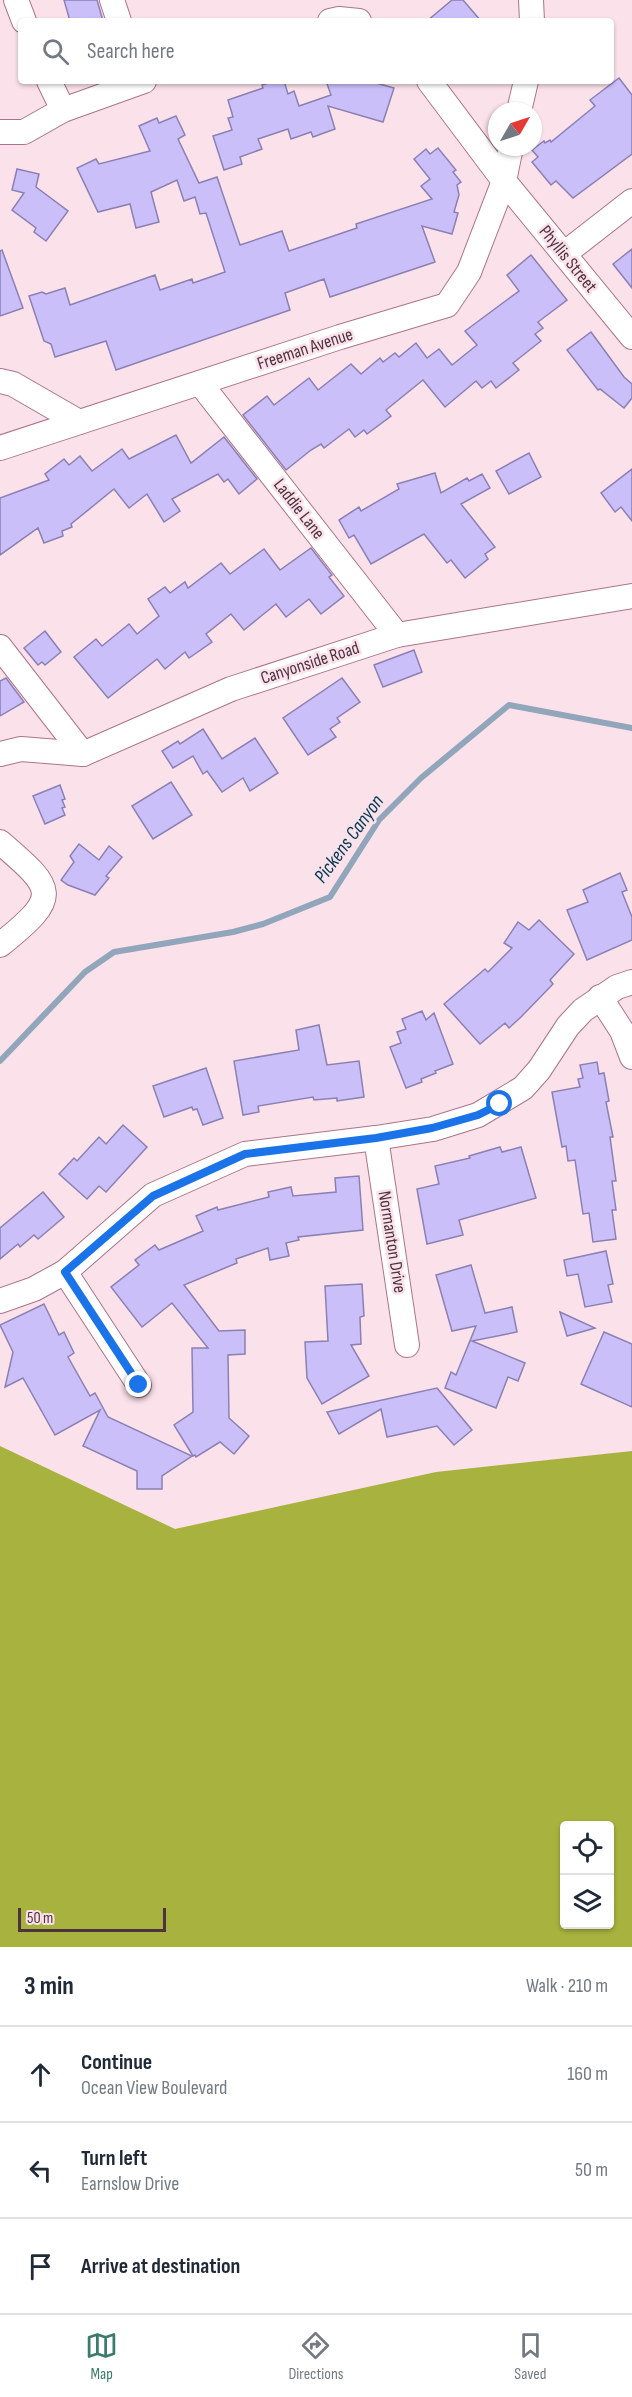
<!DOCTYPE html>
<meta charset="utf-8">
<style>
:root{--surface:#fff;--page:#f6f6f7;--text:#1f2937;--muted:#747a83;--line:#e0e1e3;--accent:#3b7b6a}
body{margin:0;font-family:"Sofia Sans Condensed",sans-serif;background:var(--page);color:var(--text)}
.controls{position:absolute;right:18px;bottom:18px;display:grid;overflow:hidden;border-radius:6px;box-shadow:0 2px 4px #0004}
.controls button{width:54px;height:54px;display:grid;place-items:center;padding:0;border:0;border-bottom:2px solid var(--line);background:var(--surface);color:var(--text);font:30px sans-serif}
.compass{position:absolute;left:488px;top:102px;width:54px;height:54px;border-radius:50%;background:var(--surface);box-shadow:0 2px 4px #0004;rotate:51deg}
.scale{position:absolute;left:18px;bottom:15px;width:148px;box-sizing:border-box;padding-left:6px;border:3px solid #4c333d;border-top:0;font-size:16px;line-height:21px;white-space:nowrap;color:#4c333d;-webkit-text-stroke:4px #fbe1ea;paint-order:stroke}
.stop{position:absolute;width:18px;height:18px;margin:-14px;border:4px solid #1a73e8;border-radius:50%;background:#fff}
.stop.end{background:#1a73e8;border-color:#fff;box-shadow:0 2px 6px #0008}
.list{margin:0;padding:0;list-style:none}
h2{display:flex;justify-content:space-between;align-items:center;height:78px;margin:0;padding:0 24px;font-size:26px}
h2 small{font-size:20px;font-weight:400;color:var(--muted)}
.list li{display:grid;grid-template-columns:39px 1fr auto;gap:18px;align-items:center;box-sizing:border-box;height:96px;padding:0 24px;border-top:2px solid var(--line)}
.list b{display:block;font-size:22px;white-space:nowrap}
.list p{margin:0;font-size:20px;white-space:nowrap;color:var(--muted)}
.list em{font-size:20px;font-style:normal;color:var(--muted)}
.icon{flex:none;width:33px;height:33px;fill:none;stroke:currentColor;stroke-width:2;stroke-linecap:round;stroke-linejoin:round}
.map{position:relative;flex:none;width:632px;height:1947px;overflow:hidden}
.search{position:absolute;background:var(--surface);box-shadow:0 2px 4px #0004;left:18px;right:18px;top:18px;height:66px;display:flex;align-items:center;gap:15px;box-sizing:border-box;padding:0 21px;border-radius:6px;color:var(--muted);font-size:22px}
.sheet{height:366px;background:var(--surface)}
nav{display:flex;justify-content:space-around;align-items:center;box-sizing:border-box;height:84px;border-top:2px solid var(--line);background:var(--surface);font-size:16px;color:var(--muted)}
nav a{display:grid;justify-items:center;gap:3px}
nav .on{color:var(--accent)}
.map>svg:first-child{display:block}
</style>
<div class="map">
<svg width="632" height="1947" viewBox="0 0 632 1947">
<rect width="100%" height="100%" fill="#fbe1ea"/>
<path fill="#a8b23e" fill-rule="evenodd" d="M0 1446 175 1529 436 1472 632 1451V1947H0ZM564 1826H610V1924H564Z"/>
<g fill="none" stroke-linecap="round" stroke-linejoin="round">
<polyline stroke="#91a6bb" stroke-width="6" points="0,1061 85,972 114,952 233,932 263,924 330,897 379,820 421,778 509,705 632,728"/>
</g>
<g fill="#cbbffa" stroke="#8b80b3" stroke-width="1.5">
<polygon points="64,0 97,0 103,21 70,21"/>
<polygon points="452,0 463,0 481,21 427,21"/>
<polygon points="619,78 632,95 632,154 573,198 556,181 551,185 532,162 538,157 532,150 544,141 545,143 550,140 551,142 595,106 590,100"/>
<polygon points="275,81 284,81 288,94 294,91 299,106 331,95 326,81 369,81 394,88 383,122 328,106 335,129 313,137 311,132 291,139 288,129 258,139 262,149 240,157 242,164 224,170 213,136 232,130 228,118 233,117 228,100 263,88 262,85"/>
<polygon points="176,116 185,135 178,139 199,183 217,177 240,245 282,231 289,251 357,228 356,224 432,199 421,186 430,179 414,159 426,149 430,154 438,148 456,170 453,172 461,182 457,185 459,195 454,212 458,213 452,234 422,226 435,262 330,297 324,279 285,293 290,310 116,370 106,341 55,357 51,344 44,341 29,296 42,292 46,294 65,288 70,305 155,275 160,290 192,279 193,283 225,272 206,213 200,214 195,197 184,201 177,180 151,192 159,222 136,228 130,204 98,212 77,168 96,159 99,164 150,151 139,126 157,118 159,123"/>
<polygon points="17,169 39,174 36,187 68,211 46,241 34,232 36,228 12,210 24,193 12,190"/>
<polygon points="632,249 632,288 613,264"/>
<polygon points="2,250 23,308 0,316 0,251"/>
<polygon points="531,255 567,300 538,322 543,328 535,334 541,341 513,363 519,370 496,388 491,381 482,388 476,381 445,407 423,380 386,410 391,416 367,434 364,430 355,437 349,429 324,448 321,444 311,450 286,470 243,415 267,396 274,405 309,378 318,390 351,364 361,374 380,358 383,362 395,353 399,357 416,343 427,358 439,349 452,365 477,345 465,331 519,291 507,275"/>
<polygon points="591,332 624,377 632,384 632,398 624,408 600,389 598,390 567,350"/>
<polygon points="176,435 191,463 224,437 257,479 239,494 228,479 224,482 218,474 172,499 180,511 164,522 147,494 129,508 114,489 71,524 72,527 62,531 63,536 44,543 38,528 0,555 0,498 49,480 45,474 64,459 69,465 80,456 92,471 122,449 129,459"/>
<polygon points="529,453 541,477 509,494 496,471"/>
<polygon points="632,469 632,521 621,507 615,512 601,493"/>
<polygon points="435,473 441,493 467,478 469,481 482,474 490,488 461,504 495,547 485,554 488,559 465,578 451,560 447,563 424,534 371,564 354,535 349,538 339,520 359,507 361,511 399,489 397,484"/>
<polygon points="311,548 332,575 329,577 344,596 321,614 309,599 286,617 276,604 244,630 231,614 206,634 212,642 189,658 185,652 165,669 157,659 108,698 74,657 96,639 102,646 129,624 137,634 159,616 148,599 165,587 170,593 185,582 188,588 221,563 230,574 264,549 280,570"/>
<polygon points="45,631 61,652 45,665 42,662 38,665 24,648"/>
<polygon points="414,650 422,672 383,687 374,665"/>
<polygon points="6,678 24,702 0,716 0,681"/>
<polygon points="342,678 360,702 337,718 340,722 330,729 336,737 308,755 283,718"/>
<polygon points="203,729 222,759 255,738 278,773 250,791 243,778 222,792 207,771 203,774 193,756 173,768 162,751 178,741 180,744"/>
<polygon points="171,782 192,815 153,839 132,806"/>
<polygon points="60,785 65,799 62,800 65,807 62,808 65,815 45,824 33,796"/>
<polygon points="79,844 99,860 109,846 122,857 106,876 109,878 95,895 68,885 61,880 74,862 70,856"/>
<polygon points="620,873 627,890 622,892 632,917 632,940 587,960 567,910 588,902 583,890"/>
<polygon points="539,920 574,954 550,980 553,984 521,1017 509,1028 505,1023 480,1044 444,1004 485,969 488,972 512,948 504,943 518,922 529,930"/>
<polygon points="422,1011 426,1020 434,1013 453,1064 435,1071 436,1073 421,1079 422,1082 406,1088 390,1047 401,1043 397,1032 406,1029 402,1019"/>
<polygon points="319,1025 327,1065 359,1061 364,1097 337,1101 337,1098 314,1100 313,1097 258,1106 259,1112 243,1115 234,1061 299,1050 296,1030"/>
<polygon points="597,1062 599,1074 604,1073 609,1101 606,1102 613,1137 610,1137 616,1181 612,1181 616,1210 612,1210 616,1239 593,1242 589,1213 583,1214 575,1160 568,1161 566,1146 562,1147 552,1092 580,1087 578,1079 583,1078 580,1065"/>
<polygon points="206,1068 223,1118 203,1125 197,1109 193,1110 192,1107 164,1117 153,1086"/>
<polygon points="123,1125 147,1147 106,1192 99,1186 87,1199 59,1174 74,1158 77,1161 99,1137 106,1144"/>
<polygon points="500,1147 502,1152 521,1147 536,1198 459,1220 463,1235 427,1244 417,1189 439,1184 435,1166 470,1158 469,1156"/>
<polygon points="359,1176 363,1230 298,1237 299,1240 286,1243 289,1256 270,1260 268,1248 236,1259 237,1263 184,1285 219,1331 245,1330 245,1354 228,1355 229,1418 249,1436 234,1454 220,1442 196,1457 195,1455 193,1456 174,1425 193,1412 192,1348 208,1348 172,1303 142,1327 111,1287 139,1265 135,1260 155,1245 159,1250 203,1231 196,1216 217,1207 218,1210 269,1197 268,1192 291,1187 293,1196 336,1192 335,1178"/>
<polygon points="43,1192 64,1217 38,1239 34,1235 20,1247 18,1244 0,1259 0,1228"/>
<polygon points="606,1251 613,1284 608,1285 612,1302 585,1307 578,1274 567,1276 564,1260"/>
<polygon points="471,1265 485,1313 512,1307 517,1332 472,1341 525,1363 518,1381 508,1377 496,1408 445,1388 451,1372 456,1375 476,1326 452,1331 436,1275"/>
<polygon points="362,1284 364,1316 360,1317 361,1344 351,1345 369,1376 322,1404 307,1378 305,1342 328,1341 325,1286"/>
<polygon points="44,1304 59,1335 64,1332 74,1353 68,1357 90,1396 95,1393 108,1417 192,1456 162,1476 162,1489 137,1489 137,1471 83,1446 100,1410 55,1435 23,1378 5,1387 13,1352 0,1325"/>
<polygon points="560,1312 595,1328 567,1336"/>
<polygon points="604,1332 632,1344 632,1407 581,1384"/>
<polygon points="437,1388 472,1430 454,1445 437,1426 387,1437 381,1409 339,1434 327,1412"/>
</g>
<g fill="none" stroke-linecap="round" stroke-linejoin="round">
<defs>
<g id="minor">
<polyline points="16,0 24,21"/>
<polyline points="112,0 119,21"/>
<polyline points="531,0 532,21"/>
<polyline points="330,21 339,19 359,21"/>
<polyline points="49,81 63,110"/>
<polyline points="429,81 504,181 632,337"/>
<polyline points="519,111 526,81"/>
<polyline points="0,132 24,132 63,110 144,81"/>
<polyline points="564,254 632,201"/>
<polyline points="0,381 13,384 79,422"/>
<polyline points="200,383 397,635"/>
<polyline points="0,448 340,337 447,305 469,272 504,181 511,147"/>
<polyline points="0,647 83,754"/>
<polyline points="0,754 21,749 83,754 231,689 397,635 632,596"/>
<path d="M0 842C56 890 61 896 0 945"/>
<polyline points="600,997 622,1031 632,1057"/>
<polyline points="376,1138 407,1345"/>
<polyline points="65,1272 139,1385"/>
<polyline points="0,1301 34,1289 65,1272 153,1195 245,1154 376,1138 433,1129 478,1115 523,1088 539,1070 568,1026 583,1010 617,987 632,982"/>
</g>
</defs>
<use href="#minor" stroke="#ac748a" stroke-width="26"/>
<use href="#minor" stroke="#fff" stroke-width="24"/>
</g>
<g fill="none" stroke-linecap="round" stroke-linejoin="round">
<polyline stroke="#1a73e8" stroke-width="8" points="139,1385 65,1272 153,1196 245,1154 376,1138 432,1128 478,1115 500,1104"/>
</g>
<g text-anchor="middle" dominant-baseline="central" stroke-width="5" stroke-linejoin="round" paint-order="stroke">
<g font-size="18" fill="#4c333d" stroke="#fbe1ea">
<text transform="translate(568 259) rotate(51)">Phyllis Street</text>
<text transform="translate(305 349) rotate(-18)">Freeman Avenue</text>
<text transform="translate(299 509) rotate(52)">Laddie Lane</text>
<text transform="translate(310 663) rotate(-18)">Canyonside Road</text>
<text transform="translate(392 1242) rotate(81)">Normanton Drive</text>
</g>
<g font-size="20" font-style="italic" fill="#023a52" stroke="#fbe1ea">
<text transform="translate(349 839) rotate(-54)">Pickens Canyon</text>
</g>
</g>
</svg>
<div class="controls">
<button><svg class="icon" aria-label="locate" viewBox="0 0 24 24"><circle cx="12" cy="12" r="6"/><path d="M12 2v4M12 18v4M2 12h4M18 12h4"/></svg></button>
<button><svg class="icon" aria-label="layers" viewBox="0 0 24 24"><path d="M12 4l9 5-9 5-9-5zM3 14l9 5 9-5"/></svg></button>
</div>
<svg class="compass" viewBox="-18 -18 36 36"><path d="M0-13l5 13h-10z" fill="#e53935"/><path d="M0 13l5-13h-10z" fill="#747a83"/></svg>
<div class="scale">50 m</div>
<div class="stop" style="left:500px;top:1104px"></div>
<div class="stop end" style="left:139px;top:1385px"></div>
<div class="search"><svg class="icon" aria-label="search" viewBox="0 0 24 24"><circle cx="10" cy="10" r="6"/><path d="M15 15l6 6"/></svg>Search here</div>
</div>
<section class="sheet">
<h2>3 min<small>Walk · 210 m</small></h2>
<ul class="list">
<li><svg class="icon" aria-label="ahead" viewBox="0 0 24 24"><path d="M12 20V5M6 11l6-6 6 6"/></svg><div><b>Continue</b><p>Ocean View Boulevard</p></div><em>160 m</em></li>
<li><svg class="icon" aria-label="left" viewBox="0 0 24 24"><path d="M17 20v-9H6M10 6l-5 5 5 5"/></svg><div><b>Turn left</b><p>Earnslow Drive</p></div><em>50 m</em></li>
<li><svg class="icon" aria-label="arrive" viewBox="0 0 24 24"><path d="M6 21V4h12l-3 4 3 4H6"/></svg><div><b>Arrive at destination</b></div></li>
</ul>
</section>
<nav>
<a class="on"><svg class="icon" aria-label="map" viewBox="0 0 24 24"><path d="M3 6l6-2 6 2 6-2v14l-6 2-6-2-6 2zM9 4v14M15 6v14"/></svg>Map</a>
<a><svg class="icon" aria-label="directions" viewBox="0 0 24 24"><path d="M12 3l9 9-9 9-9-9zM9 14v-3h6M13 9l2 2-2 2"/></svg>Directions</a>
<a><svg class="icon" aria-label="saved" viewBox="0 0 24 24"><path d="M7 4h10v16l-5-4-5 4z"/></svg>Saved</a>
</nav>
